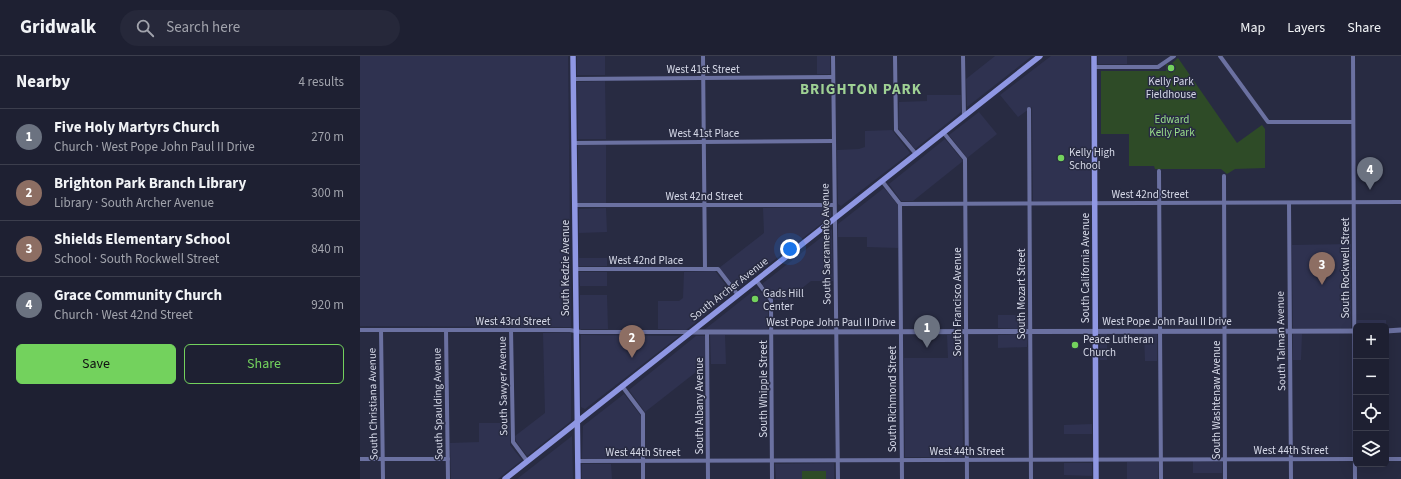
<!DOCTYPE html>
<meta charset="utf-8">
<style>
:root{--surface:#1e2032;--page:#26283a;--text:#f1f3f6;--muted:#a1a3ac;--line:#3c3e4d;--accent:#73d25d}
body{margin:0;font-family:"Source Sans 3",sans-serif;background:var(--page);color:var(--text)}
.controls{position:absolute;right:12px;bottom:12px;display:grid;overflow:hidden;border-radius:6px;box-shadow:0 4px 16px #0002}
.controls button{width:36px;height:36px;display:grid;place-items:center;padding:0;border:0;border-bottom:1px solid var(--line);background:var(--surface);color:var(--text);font:20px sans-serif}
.you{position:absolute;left:430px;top:193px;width:14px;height:14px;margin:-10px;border:3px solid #fff;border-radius:50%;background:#1a73e8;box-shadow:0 0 0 6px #1a73e833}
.badge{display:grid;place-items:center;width:26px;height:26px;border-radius:50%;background:var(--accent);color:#fff;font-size:13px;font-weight:700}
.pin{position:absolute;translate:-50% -33px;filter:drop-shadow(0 1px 2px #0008)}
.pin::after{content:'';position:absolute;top:21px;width:14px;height:12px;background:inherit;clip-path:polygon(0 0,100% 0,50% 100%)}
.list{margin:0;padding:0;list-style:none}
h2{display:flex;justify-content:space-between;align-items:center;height:52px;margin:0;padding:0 16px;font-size:17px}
h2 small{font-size:13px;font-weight:400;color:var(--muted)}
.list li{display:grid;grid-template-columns:26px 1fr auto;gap:12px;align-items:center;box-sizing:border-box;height:56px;padding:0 16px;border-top:1px solid var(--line)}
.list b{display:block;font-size:15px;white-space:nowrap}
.list p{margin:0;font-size:13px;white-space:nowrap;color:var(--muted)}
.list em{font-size:13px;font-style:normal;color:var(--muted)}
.actions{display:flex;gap:8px;padding:12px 16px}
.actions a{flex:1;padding:9px 0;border:1px solid var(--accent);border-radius:6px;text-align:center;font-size:14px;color:var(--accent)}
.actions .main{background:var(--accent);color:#111}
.icon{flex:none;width:22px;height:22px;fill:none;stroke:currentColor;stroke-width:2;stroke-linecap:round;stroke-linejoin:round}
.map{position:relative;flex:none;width:1041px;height:423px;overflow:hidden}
header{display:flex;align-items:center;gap:24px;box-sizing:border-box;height:56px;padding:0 20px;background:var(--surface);border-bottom:1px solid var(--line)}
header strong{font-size:19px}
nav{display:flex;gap:22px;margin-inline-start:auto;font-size:14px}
.search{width:280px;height:36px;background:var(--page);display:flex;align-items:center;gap:10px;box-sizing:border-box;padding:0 14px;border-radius:22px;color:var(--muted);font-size:15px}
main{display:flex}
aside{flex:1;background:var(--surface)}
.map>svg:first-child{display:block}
</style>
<header>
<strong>Gridwalk</strong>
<div class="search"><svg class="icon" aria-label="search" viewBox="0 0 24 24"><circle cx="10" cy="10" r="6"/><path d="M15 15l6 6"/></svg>Search here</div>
<nav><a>Map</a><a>Layers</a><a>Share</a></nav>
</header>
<main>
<aside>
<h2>Nearby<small>4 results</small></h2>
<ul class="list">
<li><span class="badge" style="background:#6b7280">1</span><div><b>Five Holy Martyrs Church</b><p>Church · West Pope John Paul II Drive</p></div><em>270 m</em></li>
<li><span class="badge" style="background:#8d6e63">2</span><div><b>Brighton Park Branch Library</b><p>Library · South Archer Avenue</p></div><em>300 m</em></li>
<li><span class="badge" style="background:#8d6e63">3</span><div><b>Shields Elementary School</b><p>School · South Rockwell Street</p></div><em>840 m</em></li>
<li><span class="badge" style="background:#6b7280">4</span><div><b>Grace Community Church</b><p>Church · West 42nd Street</p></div><em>920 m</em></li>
</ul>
<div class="actions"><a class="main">Save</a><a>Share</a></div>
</aside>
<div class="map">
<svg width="1041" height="423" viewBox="0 0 1041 423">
<rect width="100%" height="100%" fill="#282b42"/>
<g fill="#2f3250">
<polygon points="0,0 208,0 211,271 0,270"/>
<rect x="217" y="0" width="28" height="19"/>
<rect x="457" y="0" width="13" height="18"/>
<polygon points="635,0 672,0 607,51 606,23"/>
<polygon points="691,0 730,0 731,145 673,145 672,51 658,61 640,39"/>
<rect x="738" y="0" width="29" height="8"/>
<polygon points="245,25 246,83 218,83 217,26"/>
<polygon points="567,39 601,39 601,56 555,93 538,72 539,46 567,45"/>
<polygon points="619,56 637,78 607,102 589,79"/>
<polygon points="532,74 550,97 481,150 478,148 477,94 499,93 505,91 505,75"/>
<polygon points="585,83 603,105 553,145 541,145 529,128"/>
<rect x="218" y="89" width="28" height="58"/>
<polygon points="524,132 538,149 538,192 507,191 507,181 478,181 478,168"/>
<polygon points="467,151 471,155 471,160 377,233 359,212 404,177 403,152"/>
<polygon points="246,152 247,176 219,177 219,153"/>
<polygon points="472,173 473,225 451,225 427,244 414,244 402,228"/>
<polygon points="991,188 991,272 933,272 932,189"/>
<rect x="219" y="202" width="28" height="8"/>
<polygon points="355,215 372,237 326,274 298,273 298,245 319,245 323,242 324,216"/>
<polygon points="219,216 247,216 247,230 220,230"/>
<polygon points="397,232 408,245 408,273 344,274"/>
<polygon points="220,239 247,239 248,273 220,273"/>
<polygon points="638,259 667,259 668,273 638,272"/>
<polygon points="997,264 1026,264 1026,272 1026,270 997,270"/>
<polygon points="211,276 211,365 167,400 156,385 155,380 185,357 183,277"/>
<polygon points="668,278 667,291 638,292 638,279"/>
<rect x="740" y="278" width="7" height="26"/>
<polygon points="784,278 797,278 797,305 785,305"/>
<polygon points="933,278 942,278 941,304 933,304"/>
<polygon points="221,279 225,279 319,280 225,353 221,351"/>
<polygon points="350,279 365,279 366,308 351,308"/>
<polygon points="587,279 602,279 603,401 545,401 544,302 588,302"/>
<polygon points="336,280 345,280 345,309 285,356 269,334"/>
<polygon points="264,338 281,360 281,402 222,403 223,370"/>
<polygon points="119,367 150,367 150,389 162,404 138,423 91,423 90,387 119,386"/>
<polygon points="732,368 732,378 704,378 704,369"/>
<polygon points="212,380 213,423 157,423"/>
<polygon points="833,405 862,406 862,417 833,417"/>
<rect x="767" y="406" width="31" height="17"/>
<polygon points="474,407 474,423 416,423 415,408"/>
<polygon points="704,407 732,407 732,420 704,419"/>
<polygon points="222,408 251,408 252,423 222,423"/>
</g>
<g fill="#2e4b27">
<polygon points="818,2 877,87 902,69 905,73 905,112 875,113 867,118 861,113 795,113 794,110 769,110 769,78 741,78 741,15 806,15 806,8 811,8"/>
<rect x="442" y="415" width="24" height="8"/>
</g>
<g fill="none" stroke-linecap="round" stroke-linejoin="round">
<g stroke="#6b71a1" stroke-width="4">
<polyline points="343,0 345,213"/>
<polyline points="473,0 478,423"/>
<polyline points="535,0 536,74 556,98"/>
<polyline points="603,0 604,60"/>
<polyline points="860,0 908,66 993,66"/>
<polyline points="993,0 995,423"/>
<polyline points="734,11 798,11 814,0"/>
<polyline points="214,23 473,21"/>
<polyline points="669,53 671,423"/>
<polyline points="583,76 605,103 607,423"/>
<polyline points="214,87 474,85"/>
<polyline points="799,115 801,423"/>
<polyline points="864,120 865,423"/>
<polyline points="522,125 540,148 542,423"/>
<polyline points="929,147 931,423"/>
<polyline points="540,148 1041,146"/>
<polyline points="215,149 474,149"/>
<polyline points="215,213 358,213 378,239"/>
<polyline points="396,224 411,244 412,423"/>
<polyline points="0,274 210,274 221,276 331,276"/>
<polyline points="21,274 23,423"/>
<polyline points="86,274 88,423"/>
<polyline points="151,274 153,386 167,405"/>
<polyline points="347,276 348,423"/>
<polyline points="262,330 283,358 283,423"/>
<polyline points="0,403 88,403"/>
<polyline points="1026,403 1041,403"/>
<polyline points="217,405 996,403"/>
</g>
<g stroke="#6b71a1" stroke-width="5">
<polyline points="1026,275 1041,274"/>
<polyline points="331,276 996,275"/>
</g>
<g stroke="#8f97e3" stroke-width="5.5">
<polyline points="213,0 218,423"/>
<polyline points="734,0 736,423"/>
<polyline points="145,423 680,0"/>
</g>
</g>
<g fill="#73d25d" stroke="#282b42" stroke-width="1.5">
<circle cx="811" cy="12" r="4"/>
<circle cx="701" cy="102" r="4"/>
<circle cx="395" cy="243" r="4"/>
<circle cx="715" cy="289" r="4"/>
</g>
<g text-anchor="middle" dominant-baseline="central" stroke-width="3" stroke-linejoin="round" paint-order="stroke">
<g font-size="11" fill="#d5d8e7" stroke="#282b42">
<text x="343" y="13">West 41st Street</text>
<text x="344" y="77">West 41st Place</text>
<text x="790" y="138">West 42nd Street</text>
<text x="344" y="140">West 42nd Street</text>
<text transform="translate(466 188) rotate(-91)">South Sacramento Avenue</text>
<text x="286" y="204">West 42nd Place</text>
<text transform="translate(205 212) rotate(-90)">South Kedzie Avenue</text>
<text transform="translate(725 212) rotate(-90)">South California Avenue</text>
<text transform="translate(985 212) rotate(-90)">South Rockwell Street</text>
<text transform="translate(369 233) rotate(-38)">South Archer Avenue</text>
<text transform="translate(661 238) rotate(-90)">South Mozart Street</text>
<text transform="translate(597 246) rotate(-90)">South Francisco Avenue</text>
<text x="153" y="265">West 43rd Street</text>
<text x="807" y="265">West Pope John Paul II Drive</text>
<text x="471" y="266">West Pope John Paul II Drive</text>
<text transform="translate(921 285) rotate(-91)">South Talman Avenue</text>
<text transform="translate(143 330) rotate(-91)">South Sawyer Avenue</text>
<text transform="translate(403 333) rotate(-90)">South Whipple Street</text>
<text transform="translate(532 343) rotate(-90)">South Richmond Street</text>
<text transform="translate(856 344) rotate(-90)">South Washtenaw Avenue</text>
<text transform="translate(13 348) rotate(-91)">South Christiana Avenue</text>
<text transform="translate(78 348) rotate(-91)">South Spaulding Avenue</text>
<text transform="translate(339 350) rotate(-90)">South Albany Avenue</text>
<text x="931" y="394">West 44th Street</text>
<text x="607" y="395">West 44th Street</text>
<text x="283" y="396">West 44th Street</text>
</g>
<g font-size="11" fill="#d5d8e7" stroke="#282b42" text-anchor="start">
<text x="811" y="25" text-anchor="middle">Kelly Park<tspan x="811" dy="13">Fieldhouse</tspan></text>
<text x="709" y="96">Kelly High<tspan x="709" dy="13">School</tspan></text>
<text x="403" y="237">Gads Hill<tspan x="403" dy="13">Center</tspan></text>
<text x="723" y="283">Peace Lutheran<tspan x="723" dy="13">Church</tspan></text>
</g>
<g font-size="11" fill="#99de8a" stroke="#282b42">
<text x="812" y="63">Edward<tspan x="812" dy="13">Kelly Park</tspan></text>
</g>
<g font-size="15" font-weight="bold" letter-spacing="1" fill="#9fd194" stroke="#282b42">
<text x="501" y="33">BRIGHTON PARK</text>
</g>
</g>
</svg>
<div class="controls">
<button>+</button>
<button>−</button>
<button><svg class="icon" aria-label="locate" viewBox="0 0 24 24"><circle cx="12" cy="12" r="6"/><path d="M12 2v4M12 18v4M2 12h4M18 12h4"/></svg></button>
<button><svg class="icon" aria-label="layers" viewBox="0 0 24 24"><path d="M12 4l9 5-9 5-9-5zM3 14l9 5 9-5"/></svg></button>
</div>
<div class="you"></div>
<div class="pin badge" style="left:567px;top:292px;background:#6b7280">1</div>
<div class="pin badge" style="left:272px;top:302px;background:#8d6e63">2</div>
<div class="pin badge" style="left:962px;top:229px;background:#8d6e63">3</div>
<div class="pin badge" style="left:1010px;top:134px;background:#6b7280">4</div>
</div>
</main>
